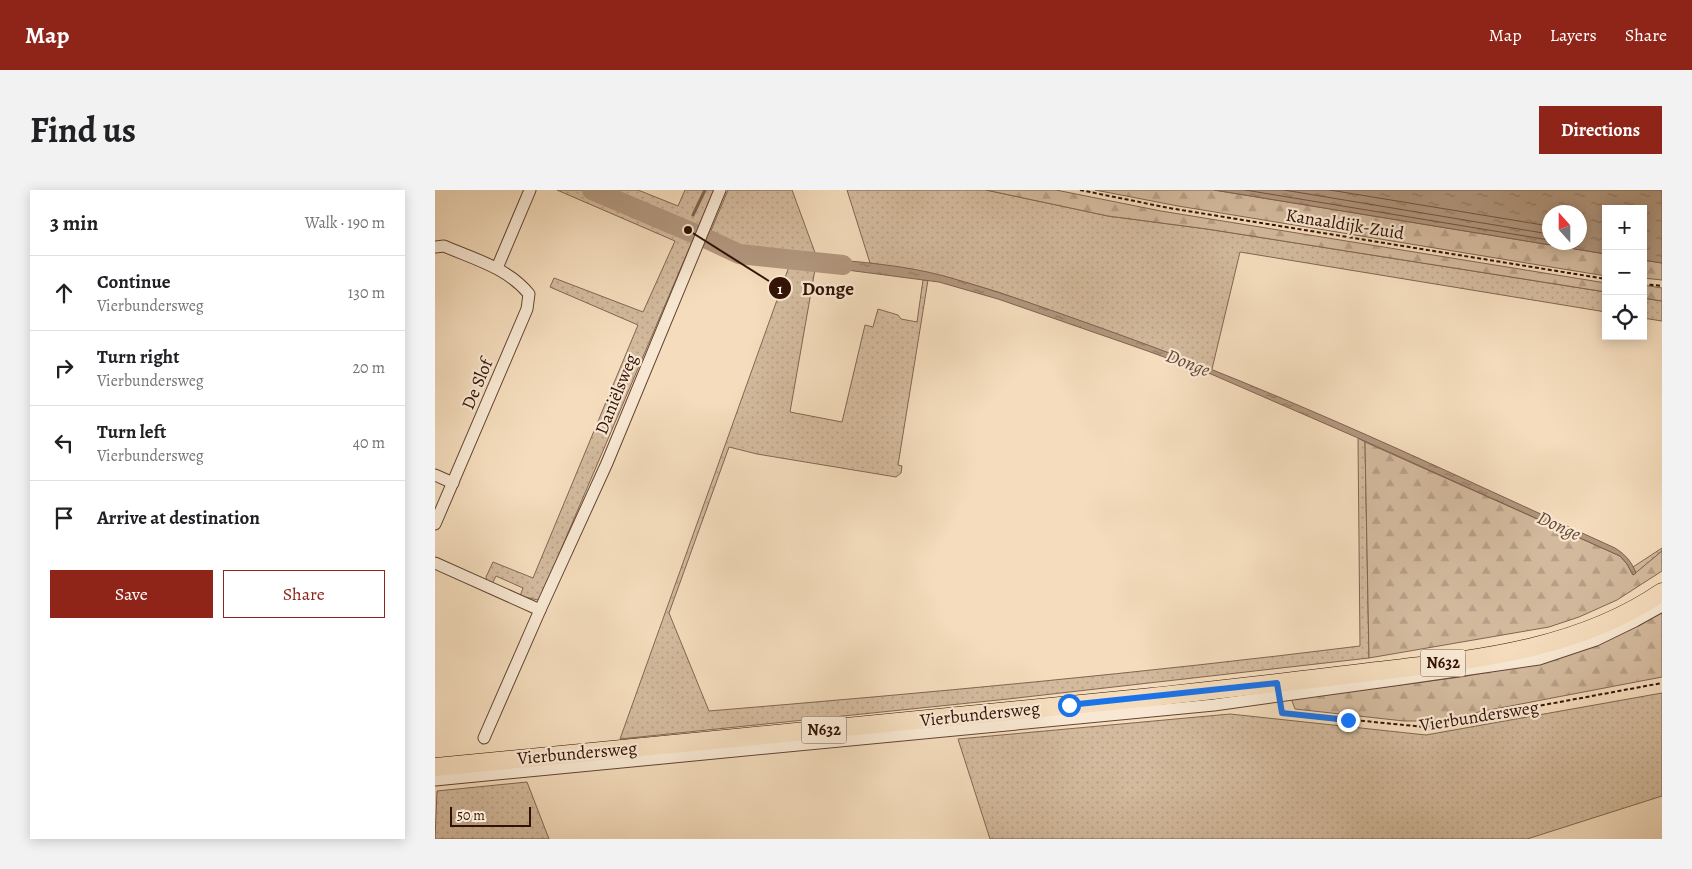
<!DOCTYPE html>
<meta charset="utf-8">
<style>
:root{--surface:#fff;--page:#f2f2f2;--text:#202124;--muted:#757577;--line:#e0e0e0;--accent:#8f2418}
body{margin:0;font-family:Alegreya,serif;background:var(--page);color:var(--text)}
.controls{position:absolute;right:15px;top:15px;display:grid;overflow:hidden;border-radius:0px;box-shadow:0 2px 12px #0003}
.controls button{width:45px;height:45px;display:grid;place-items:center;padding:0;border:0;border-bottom:1px solid var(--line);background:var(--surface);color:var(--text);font:25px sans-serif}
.compass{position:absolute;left:1107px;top:15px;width:45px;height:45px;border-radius:50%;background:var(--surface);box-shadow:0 2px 12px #0003;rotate:339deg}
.scale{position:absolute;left:15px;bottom:12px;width:81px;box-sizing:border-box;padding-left:5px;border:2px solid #331205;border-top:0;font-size:14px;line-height:18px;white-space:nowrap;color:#331205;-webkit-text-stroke:4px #f8e8d3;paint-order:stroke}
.stop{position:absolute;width:15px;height:15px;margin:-11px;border:4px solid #1a73e8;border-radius:50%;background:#fff}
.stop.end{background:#1a73e8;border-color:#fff;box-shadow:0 1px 5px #0008}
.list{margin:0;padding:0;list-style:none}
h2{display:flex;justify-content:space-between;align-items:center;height:65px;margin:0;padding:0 20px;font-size:21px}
h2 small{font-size:16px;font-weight:400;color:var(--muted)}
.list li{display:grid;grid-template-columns:32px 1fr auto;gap:15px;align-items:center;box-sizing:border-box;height:75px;padding:0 20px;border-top:1px solid var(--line)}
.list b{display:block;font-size:19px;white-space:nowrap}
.list p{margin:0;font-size:16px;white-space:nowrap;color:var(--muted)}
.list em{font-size:16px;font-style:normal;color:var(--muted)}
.actions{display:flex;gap:10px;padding:15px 20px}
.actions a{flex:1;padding:11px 0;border:1px solid var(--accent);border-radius:0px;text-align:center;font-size:18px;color:var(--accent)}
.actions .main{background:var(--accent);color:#fff}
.icon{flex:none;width:28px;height:28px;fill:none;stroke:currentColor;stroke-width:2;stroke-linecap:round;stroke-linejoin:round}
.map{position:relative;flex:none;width:1227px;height:649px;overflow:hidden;border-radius:0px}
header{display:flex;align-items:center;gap:30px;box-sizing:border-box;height:70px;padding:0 25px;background:var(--accent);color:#fff}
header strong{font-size:24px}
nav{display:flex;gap:28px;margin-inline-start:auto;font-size:18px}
.intro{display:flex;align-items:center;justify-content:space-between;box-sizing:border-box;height:120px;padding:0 30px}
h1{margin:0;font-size:35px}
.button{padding:12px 22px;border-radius:0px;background:var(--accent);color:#fff;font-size:18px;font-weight:700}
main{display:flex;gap:30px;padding:0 30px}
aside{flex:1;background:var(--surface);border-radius:0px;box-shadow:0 2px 12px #0003}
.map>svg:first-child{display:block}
</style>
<header>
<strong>Map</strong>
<nav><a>Map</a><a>Layers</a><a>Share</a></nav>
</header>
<div class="intro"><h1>Find us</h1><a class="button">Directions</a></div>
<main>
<aside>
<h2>3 min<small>Walk · 190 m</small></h2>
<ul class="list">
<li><svg class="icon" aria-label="ahead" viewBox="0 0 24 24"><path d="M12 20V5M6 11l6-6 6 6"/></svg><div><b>Continue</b><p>Vierbundersweg</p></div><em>130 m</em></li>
<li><svg class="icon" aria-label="right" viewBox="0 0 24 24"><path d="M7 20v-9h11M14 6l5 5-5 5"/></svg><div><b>Turn right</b><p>Vierbundersweg</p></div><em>20 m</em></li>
<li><svg class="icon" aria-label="left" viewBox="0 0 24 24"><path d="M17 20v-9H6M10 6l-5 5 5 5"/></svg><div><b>Turn left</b><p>Vierbundersweg</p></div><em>40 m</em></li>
<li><svg class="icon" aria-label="arrive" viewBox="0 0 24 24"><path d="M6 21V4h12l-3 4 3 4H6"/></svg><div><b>Arrive at destination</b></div></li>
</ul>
<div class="actions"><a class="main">Save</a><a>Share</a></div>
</aside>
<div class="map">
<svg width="1227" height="649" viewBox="0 0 1227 649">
<defs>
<pattern id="grass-dots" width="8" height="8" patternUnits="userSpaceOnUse" patternTransform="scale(1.25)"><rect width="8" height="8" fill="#d3ba9d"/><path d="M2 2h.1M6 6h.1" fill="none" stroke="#b69f86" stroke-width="1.8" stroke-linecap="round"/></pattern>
<pattern id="forest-firs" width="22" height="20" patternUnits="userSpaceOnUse" patternTransform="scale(1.25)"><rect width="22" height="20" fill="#d3ba9d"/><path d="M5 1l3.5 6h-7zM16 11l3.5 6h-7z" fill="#b69f86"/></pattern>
<pattern id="water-ripples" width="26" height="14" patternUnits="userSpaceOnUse" patternTransform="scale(1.25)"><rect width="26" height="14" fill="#b2977e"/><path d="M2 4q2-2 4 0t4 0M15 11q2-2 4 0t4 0" fill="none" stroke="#917a65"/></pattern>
</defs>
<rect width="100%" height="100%" fill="#f4dcbc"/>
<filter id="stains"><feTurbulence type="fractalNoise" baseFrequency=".004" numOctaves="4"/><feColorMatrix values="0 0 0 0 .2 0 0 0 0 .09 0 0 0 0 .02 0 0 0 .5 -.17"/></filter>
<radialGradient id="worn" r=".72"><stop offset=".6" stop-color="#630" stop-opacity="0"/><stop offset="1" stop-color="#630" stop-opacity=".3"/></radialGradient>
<g fill="url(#grass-dots)" stroke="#836651">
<polygon points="122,0 203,0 243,16 250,0 279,0 107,404 103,410 85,406 88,398 61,386 57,394 52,391 51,387 58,372 98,388 203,135 115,97 119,88 208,122 240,51"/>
<path d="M293 0H357L382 68 355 222 407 232 430 135 438 137 443 119 463 125 466 129 482 132 488 90H493L463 275 467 276 466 283 461 287 322 264 294 257 234 423 274 521C492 503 709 483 925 456L923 248 930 252 934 468 573 509 185 549 357 68 297 61 272 50Z"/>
<polygon points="412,0 551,0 673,26 772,39 1171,102 1171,122 805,62 777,179 563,102 507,86 435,73"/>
<polygon points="1208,108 1227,111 1227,131 1208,128"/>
<polygon points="1227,358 1227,361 1201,383 1198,377"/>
<polygon points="1227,503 1227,606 1092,649 555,649 523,549 795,524 991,545"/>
<polygon points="92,592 114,649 0,649 2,601"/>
</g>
<g fill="url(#forest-firs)" stroke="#836651">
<polygon points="551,0 621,0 726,21 1171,93 1171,102 772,39 673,26"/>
<polygon points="660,0 779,0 1171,64 1171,86 743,16"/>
<polygon points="1208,70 1227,73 1227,90 1208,88"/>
<polygon points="1208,95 1227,98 1227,111 1208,108"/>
<polygon points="930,252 1185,366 1192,374 1198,385 1227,361 1227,381 1182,410 1144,427 1114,437 934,468"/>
<polygon points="1227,420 1227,487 997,531 969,531 860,519 857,511 858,509 1026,487 1070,479"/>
</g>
<g fill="url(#water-ripples)" stroke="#7f624e" fill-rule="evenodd">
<path d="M779 0H1227V73L1208 70V19H1171V64ZM1114 22H1144V52H1114Z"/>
<path d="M382 68C425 72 468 75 509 86 567 102 624 123 680 143 851 204 1015 283 1180 358 1191 365 1196 371 1201 383L1198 385 1192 374 1185 366 923 248 776 184 707 159 563 109 504 92 381 76Z"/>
</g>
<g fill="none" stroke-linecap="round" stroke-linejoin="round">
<g stroke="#725442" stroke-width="1">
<polyline points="810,0 1114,50"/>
<polyline points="849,0 1114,44"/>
<polyline points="895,0 1114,36"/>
</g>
<polyline stroke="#7f624e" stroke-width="3" points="258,25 270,0"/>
<g stroke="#b2977e" stroke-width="20">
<polyline points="157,0 258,43"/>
<polyline points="272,49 304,64 408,75"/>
</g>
<defs>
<g id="street">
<path d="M0 57 9 56C39 69 73 78 94 104L92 119 0 334"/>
<polyline points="62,78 95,0"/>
<polyline points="0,285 18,293"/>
<polyline points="0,373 105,420"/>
<polyline points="49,548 105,420 172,273 285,0"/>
<polyline points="0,590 779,515 966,489 1104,469 1161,450 1200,431 1227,416"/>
</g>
<path id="primary" d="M0 577C239 553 478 532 717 507 789 499 862 491 934 482 1035 470 1141 461 1227 402"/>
</defs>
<use href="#street" stroke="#634433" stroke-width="13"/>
<use href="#primary" stroke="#331205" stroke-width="19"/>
<g stroke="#331205" stroke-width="2" stroke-dasharray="4 2.5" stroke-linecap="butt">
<polyline points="645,0 734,18 1171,89"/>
<polyline points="1208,94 1227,96"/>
<polyline points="846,518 847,523 990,537 1227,493"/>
</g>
<use href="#street" stroke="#f8e8d3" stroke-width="11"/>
<use href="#primary" stroke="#f4dcbc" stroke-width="18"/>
</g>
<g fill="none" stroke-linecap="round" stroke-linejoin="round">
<polyline stroke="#1a73e8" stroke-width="6" points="634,515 842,493 847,523 913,530"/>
</g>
<g text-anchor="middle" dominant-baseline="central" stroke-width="4.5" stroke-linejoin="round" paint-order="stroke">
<g fill="#f8e8d3" stroke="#6e5243" stroke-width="1">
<rect x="985.5" y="459.5" width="45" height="27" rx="4"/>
<rect x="366.5" y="526.5" width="45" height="27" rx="4"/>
</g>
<g font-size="16" font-weight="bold" fill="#331205">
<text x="1008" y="473">N632</text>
<text x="389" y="540">N632</text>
</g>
<g font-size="18" fill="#331205" stroke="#f8e8d3">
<text transform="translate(910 34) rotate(9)">Kanaaldijk-Zuid</text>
<text transform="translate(42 194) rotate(-67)">De Slof</text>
<text transform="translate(181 204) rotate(-68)">Daniëlsweg</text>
<text transform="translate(545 524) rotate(-6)">Vierbundersweg</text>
<text transform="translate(1044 526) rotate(-9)">Vierbundersweg</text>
<text transform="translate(142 563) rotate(-5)">Vierbundersweg</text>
</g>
<g font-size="19" font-style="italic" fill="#664735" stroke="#f8e8d3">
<text transform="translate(753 173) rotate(21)">Donge</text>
<text transform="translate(1124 336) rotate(25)">Donge</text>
</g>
</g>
<path fill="none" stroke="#331205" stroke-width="2" d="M253 40L345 98"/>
<g fill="#331205" stroke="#f8e8d3" stroke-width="2">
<circle cx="253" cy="40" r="5"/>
<circle cx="345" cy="98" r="12"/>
</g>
<g font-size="15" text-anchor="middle" font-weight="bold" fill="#fff">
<text x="345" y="104">1</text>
</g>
<g font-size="19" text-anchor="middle" font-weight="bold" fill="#331205" stroke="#f8e8d3" stroke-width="4.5" stroke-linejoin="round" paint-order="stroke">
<text x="393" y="105">Donge</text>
</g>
<rect width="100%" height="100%" filter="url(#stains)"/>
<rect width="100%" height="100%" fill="url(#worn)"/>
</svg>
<div class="controls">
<button>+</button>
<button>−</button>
<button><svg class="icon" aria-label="locate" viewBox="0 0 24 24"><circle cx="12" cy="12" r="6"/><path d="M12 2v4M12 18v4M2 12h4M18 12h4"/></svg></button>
</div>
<svg class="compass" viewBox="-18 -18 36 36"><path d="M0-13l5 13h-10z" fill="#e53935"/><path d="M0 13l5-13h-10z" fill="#757577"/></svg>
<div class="scale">50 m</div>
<div class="stop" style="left:634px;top:515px"></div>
<div class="stop end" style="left:913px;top:530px"></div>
</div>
</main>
